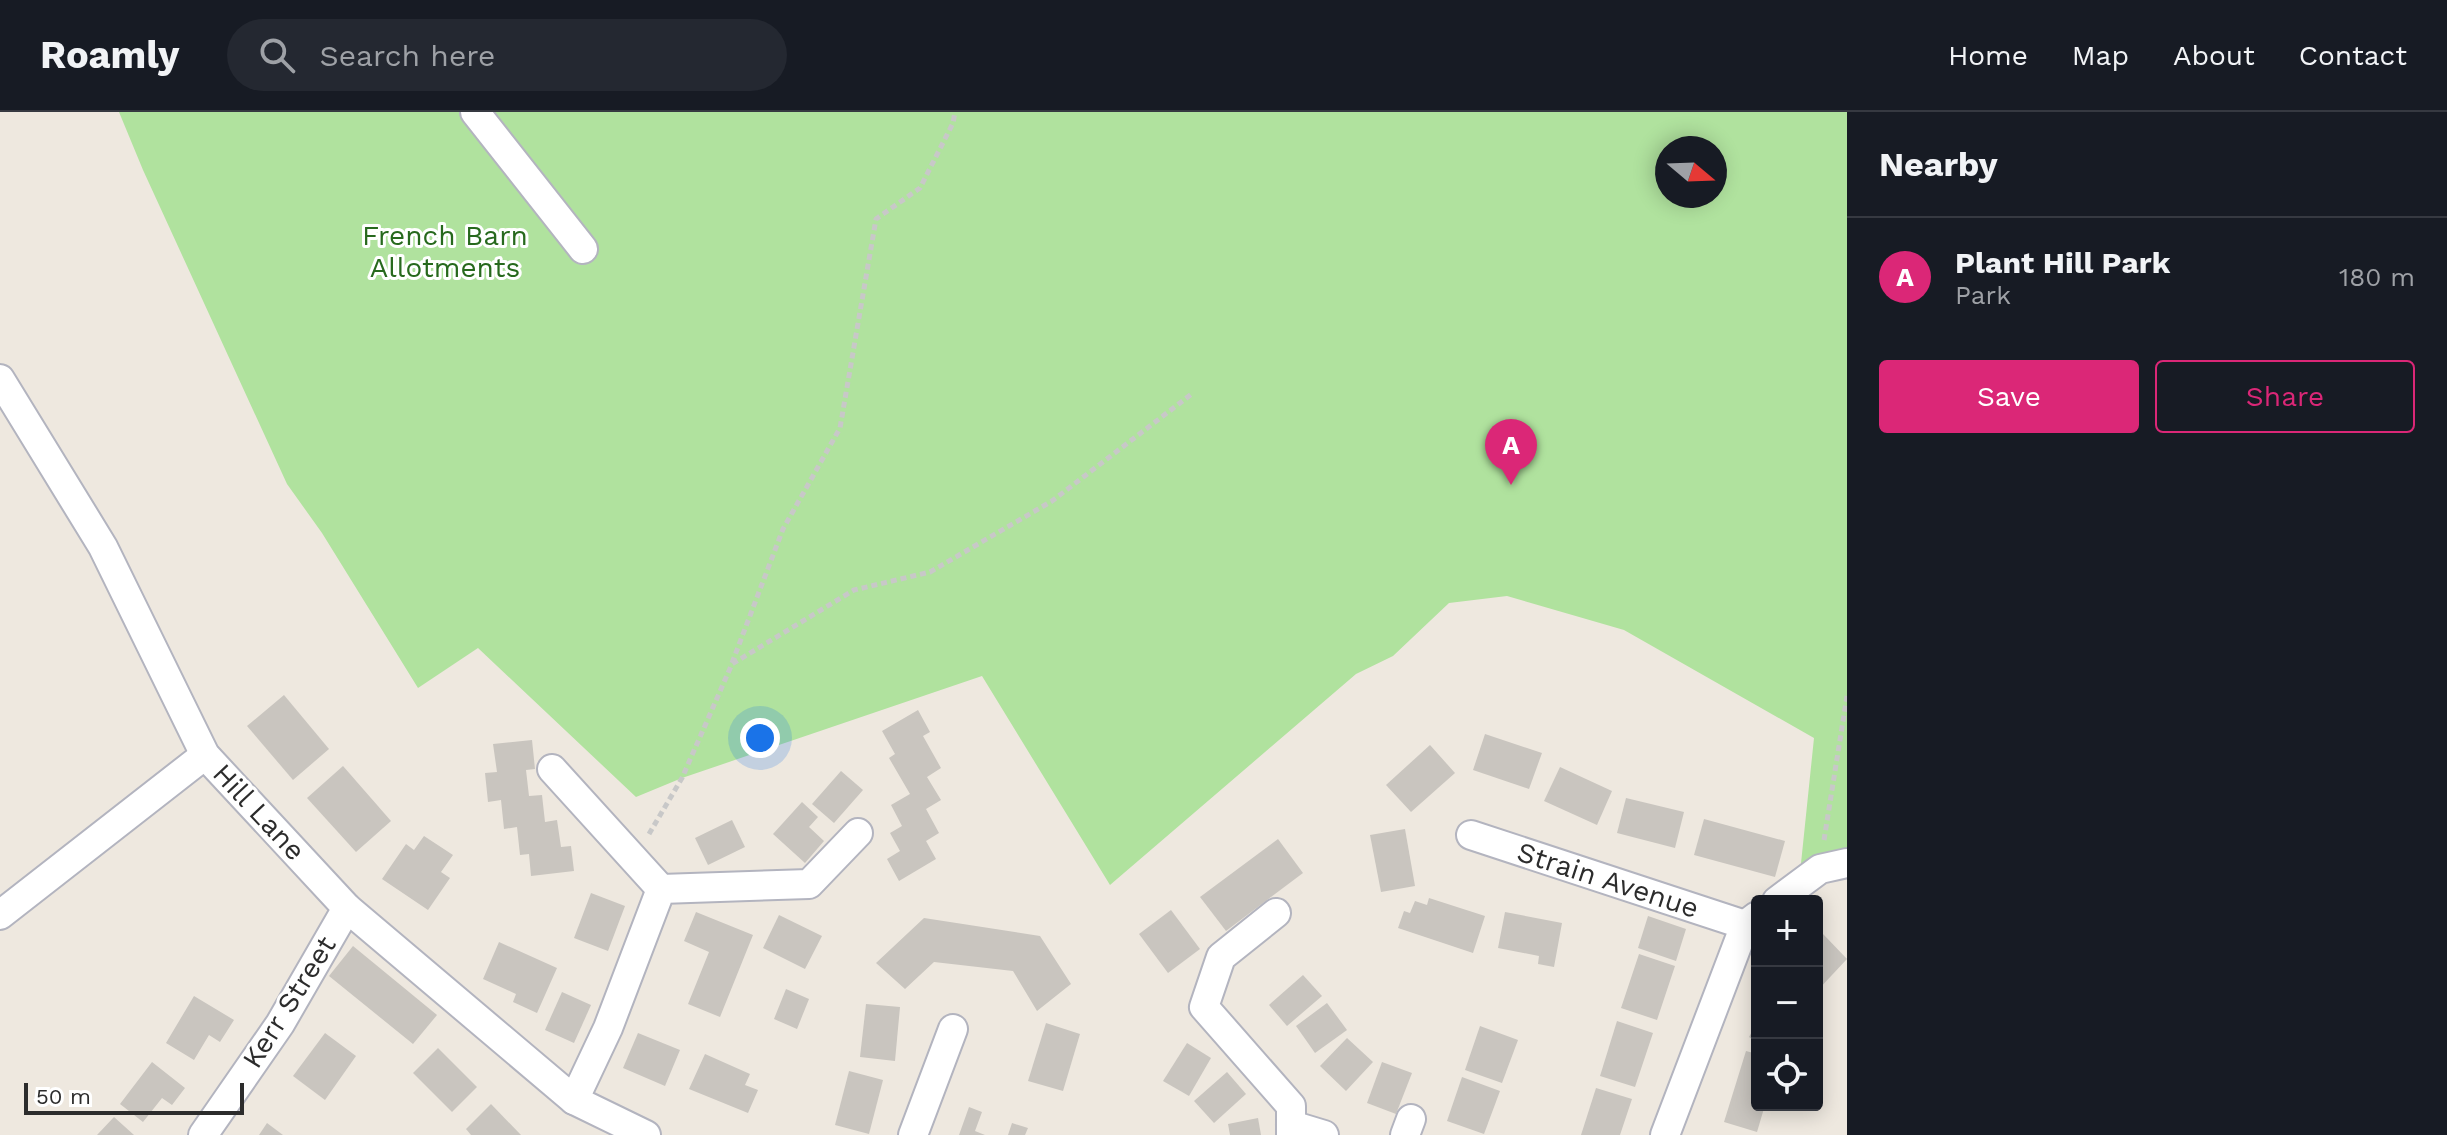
<!DOCTYPE html>
<meta charset="utf-8">
<style>
:root{--surface:#171b24;--page:#242831;--text:#f1f3f6;--muted:#9ea1a6;--line:#363941;--accent:#db2777}
body{margin:0;font-family:"Work Sans",sans-serif;background:var(--page);color:var(--text)}
.controls{position:absolute;right:24px;bottom:24px;display:grid;overflow:hidden;border-radius:8px;box-shadow:0 4px 20px #0003}
.controls button{width:72px;height:72px;display:grid;place-items:center;padding:0;border:0;border-bottom:2px solid var(--line);background:var(--surface);color:var(--text);font:40px sans-serif}
.compass{position:absolute;left:1655px;top:24px;width:72px;height:72px;border-radius:50%;background:var(--surface);box-shadow:0 4px 20px #0003;rotate:109deg}
.scale{position:absolute;left:24px;bottom:20px;width:220px;box-sizing:border-box;padding-left:8px;border:4px solid #2c2c2c;border-top:0;font-size:22px;line-height:28px;white-space:nowrap;color:#2c2c2c;-webkit-text-stroke:6px #fff;paint-order:stroke}
.you{position:absolute;left:760px;top:626px;width:28px;height:28px;margin:-20px;border:6px solid #fff;border-radius:50%;background:#1a73e8;box-shadow:0 0 0 12px #1a73e833}
.badge{display:grid;place-items:center;width:52px;height:52px;border-radius:50%;background:var(--accent);color:#fff;font-size:26px;font-weight:700}
.pin{position:absolute;translate:-50% -66px;filter:drop-shadow(0 2px 4px #0008)}
.pin::after{content:'';position:absolute;top:42px;width:28px;height:24px;background:inherit;clip-path:polygon(0 0,100% 0,50% 100%)}
.list{margin:0;padding:0;list-style:none}
h2{display:flex;justify-content:space-between;align-items:center;height:104px;margin:0;padding:0 32px;font-size:34px}
h2 small{font-size:26px;font-weight:400;color:var(--muted)}
.list li{display:grid;grid-template-columns:52px 1fr auto;gap:24px;align-items:center;box-sizing:border-box;height:120px;padding:0 32px;border-top:2px solid var(--line)}
.list b{display:block;font-size:30px;white-space:nowrap}
.list p{margin:0;font-size:26px;white-space:nowrap;color:var(--muted)}
.list em{font-size:26px;font-style:normal;color:var(--muted)}
.actions{display:flex;gap:16px;padding:24px 32px}
.actions a{flex:1;padding:18px 0;border:2px solid var(--accent);border-radius:8px;text-align:center;font-size:28px;color:var(--accent)}
.actions .main{background:var(--accent);color:#fff}
.icon{flex:none;width:44px;height:44px;fill:none;stroke:currentColor;stroke-width:2;stroke-linecap:round;stroke-linejoin:round}
.map{position:relative;flex:none;width:1847px;height:1023px;overflow:hidden}
header{display:flex;align-items:center;gap:48px;box-sizing:border-box;height:112px;padding:0 40px;background:var(--surface);border-bottom:2px solid var(--line)}
header strong{font-size:38px}
nav{display:flex;gap:44px;margin-inline-start:auto;font-size:28px}
.search{width:560px;height:72px;background:var(--page);display:flex;align-items:center;gap:20px;box-sizing:border-box;padding:0 28px;border-radius:44px;color:var(--muted);font-size:30px}
main{display:flex}
aside{flex:1;background:var(--surface)}
.map>svg:first-child{display:block}
</style>
<header>
<strong>Roamly</strong>
<div class="search"><svg class="icon" aria-label="search" viewBox="0 0 24 24"><circle cx="10" cy="10" r="6"/><path d="M15 15l6 6"/></svg>Search here</div>
<nav><a>Home</a><a>Map</a><a>About</a><a>Contact</a></nav>
</header>
<main>
<div class="map">
<svg width="1847" height="1023" viewBox="0 0 1847 1023">
<rect width="100%" height="100%" fill="#eee8df"/>
<path fill="#b0e29e" fill-rule="evenodd" d="M119 0H1847V745L1800 761 1814 626 1624 518 1507 484 1449 491 1393 544 1356 562 1110 773 982 564 682 666 636 685 478 536 418 576 322 421 287 372 143 58ZM1667 36H1715V84H1667Z"/>
<g fill="#c9c5bf">
<polygon points="284,583 329,637 293,668 247,614"/>
<polygon points="918,598 930,620 923,624 941,656 927,665 941,688 926,697 939,721 926,729 936,747 899,769 887,747 900,739 890,721 902,714 891,693 910,682 889,646 895,642 882,619"/>
<polygon points="1485,622 1542,641 1529,677 1473,658"/>
<polygon points="532,628 535,657 526,658 529,684 542,683 545,710 557,708 561,735 571,734 574,759 531,764 529,742 520,743 517,715 504,717 501,688 488,690 485,661 497,660 493,632"/>
<polygon points="1430,633 1455,661 1411,700 1386,673"/>
<polygon points="343,654 391,709 356,740 307,686"/>
<polygon points="1560,655 1612,679 1597,713 1544,689"/>
<polygon points="841,659 863,678 834,711 812,692"/>
<polygon points="1626,686 1684,700 1675,736 1617,721"/>
<polygon points="802,690 818,705 809,715 824,729 805,751 773,722"/>
<polygon points="1704,707 1785,729 1775,765 1694,743"/>
<polygon points="732,708 745,735 708,753 695,726"/>
<polygon points="1405,717 1415,774 1381,780 1370,723"/>
<polygon points="424,724 453,743 441,760 450,766 428,798 382,767 406,732 414,738"/>
<polygon points="1278,727 1303,761 1226,819 1200,785"/>
<polygon points="591,781 625,794 608,839 574,826"/>
<polygon points="1429,786 1485,804 1473,841 1398,816 1404,799 1410,801 1415,789 1427,793"/>
<polygon points="1171,798 1200,837 1168,861 1139,822"/>
<polygon points="696,800 753,823 720,905 688,892 709,840 684,829"/>
<polygon points="1505,800 1562,811 1554,855 1538,852 1539,844 1498,836"/>
<polygon points="779,803 822,824 805,857 763,836"/>
<polygon points="1648,804 1686,817 1676,849 1638,836"/>
<polygon points="924,806 1040,824 1071,872 1037,899 1013,859 934,850 905,877 876,851"/>
<polygon points="1823,822 1847,847 1817,879 1817,829"/>
<polygon points="499,830 557,856 537,901 513,890 516,882 483,867"/>
<polygon points="353,834 437,903 413,932 329,864"/>
<polygon points="1639,842 1675,854 1657,908 1621,896"/>
<polygon points="1303,863 1322,884 1287,914 1269,893"/>
<polygon points="786,877 809,887 797,917 774,907"/>
<polygon points="562,880 591,893 574,931 545,918"/>
<polygon points="194,884 234,908 220,930 209,923 194,948 166,931"/>
<polygon points="1327,891 1347,918 1315,941 1296,914"/>
<polygon points="866,892 900,895 895,949 860,945"/>
<polygon points="1617,909 1653,921 1635,975 1600,964"/>
<polygon points="1046,911 1080,922 1063,979 1028,969"/>
<polygon points="1757,911 1757,930 1749,925"/>
<polygon points="1480,914 1518,928 1502,971 1465,958"/>
<polygon points="325,921 356,944 325,988 293,964"/>
<polygon points="638,921 680,938 665,974 623,956"/>
<polygon points="1347,926 1373,950 1346,979 1320,954"/>
<polygon points="1187,931 1211,946 1189,984 1163,969"/>
<polygon points="438,936 477,975 452,1000 413,961"/>
<polygon points="1746,939 1757,942 1757,993 1765,993 1757,1020 1724,1010"/>
<polygon points="705,942 750,962 745,973 758,978 748,1001 689,977"/>
<polygon points="152,950 185,976 172,993 162,986 143,1010 120,992"/>
<polygon points="1382,950 1412,961 1396,1002 1367,991"/>
<polygon points="849,959 883,968 869,1022 835,1013"/>
<polygon points="1227,960 1246,982 1214,1011 1194,989"/>
<polygon points="1462,965 1500,979 1484,1022 1447,1009"/>
<polygon points="1596,976 1632,987 1620,1023 1581,1023"/>
<polygon points="491,992 521,1023 471,1023 466,1017"/>
<polygon points="969,995 982,1000 975,1019 985,1023 959,1023"/>
<polygon points="114,1005 134,1023 97,1023"/>
<polygon points="1258,1006 1261,1023 1230,1023 1228,1012"/>
<polygon points="267,1011 283,1023 259,1023"/>
<polygon points="1012,1011 1028,1016 1025,1023 1008,1023"/>
</g>
<g fill="none" stroke-linecap="round" stroke-linejoin="round">
<defs>
<g id="minor">
<polyline points="475,0 583,137"/>
<polyline points="0,267 103,435 205,643 347,796 574,988 646,1023"/>
<polyline points="552,657 661,777"/>
<polyline points="1471,723 1745,813"/>
<polyline points="1777,789 1820,757 1847,751"/>
<polyline points="1276,801 1221,845 1204,895 1291,994 1291,1023"/>
<polyline points="0,803 205,643"/>
<polyline points="574,988 608,916 661,777 809,772 858,721"/>
<polyline points="1291,1013 1324,1023"/>
<polyline points="203,1023 280,912 347,796"/>
<polyline points="913,1023 953,917"/>
<polyline points="1405,1023 1411,1007"/>
<polyline points="1665,1023 1745,813 1757,804"/>
</g>
</defs>
<use href="#minor" stroke="#b3b4bf" stroke-width="32"/>
<g stroke="#c8c8c8" stroke-width="5" stroke-dasharray="6 4" stroke-linecap="butt">
<polyline points="732,551 783,417 840,316 876,107 920,76 953,11 955,0"/>
<polyline points="649,722 682,666 732,552 854,478 930,460 1052,389 1193,281"/>
<polyline points="1824,728 1847,584"/>
</g>
<use href="#minor" stroke="#fff" stroke-width="28"/>
</g>
<g text-anchor="middle" dominant-baseline="central" stroke-width="6" stroke-linejoin="round" paint-order="stroke">
<g font-size="28" fill="#27691d" stroke="#fff">
<text x="445" y="123">French Barn<tspan x="445" dy="32">Allotments</tspan></text>
</g>
<g font-size="28" fill="#2c2c2c" stroke="#fff">
<text transform="translate(259 700) rotate(47)">Hill Lane</text>
<text transform="translate(1608 768) rotate(18)">Strain Avenue</text>
<text transform="translate(289 890) rotate(-58)">Kerr Street</text>
</g>
</g>
</svg>
<div class="controls">
<button>+</button>
<button>−</button>
<button><svg class="icon" aria-label="locate" viewBox="0 0 24 24"><circle cx="12" cy="12" r="6"/><path d="M12 2v4M12 18v4M2 12h4M18 12h4"/></svg></button>
</div>
<svg class="compass" viewBox="-18 -18 36 36"><path d="M0-13l5 13h-10z" fill="#e53935"/><path d="M0 13l5-13h-10z" fill="#9ea1a6"/></svg>
<div class="scale">50 m</div>
<div class="you"></div>
<div class="pin badge" style="left:1511px;top:373px">A</div>
</div>
<aside>
<h2>Nearby<small></small></h2>
<ul class="list">
<li><span class="badge">A</span><div><b>Plant Hill Park</b><p>Park</p></div><em>180 m</em></li>
</ul>
<div class="actions"><a class="main">Save</a><a>Share</a></div>
</aside>
</main>
